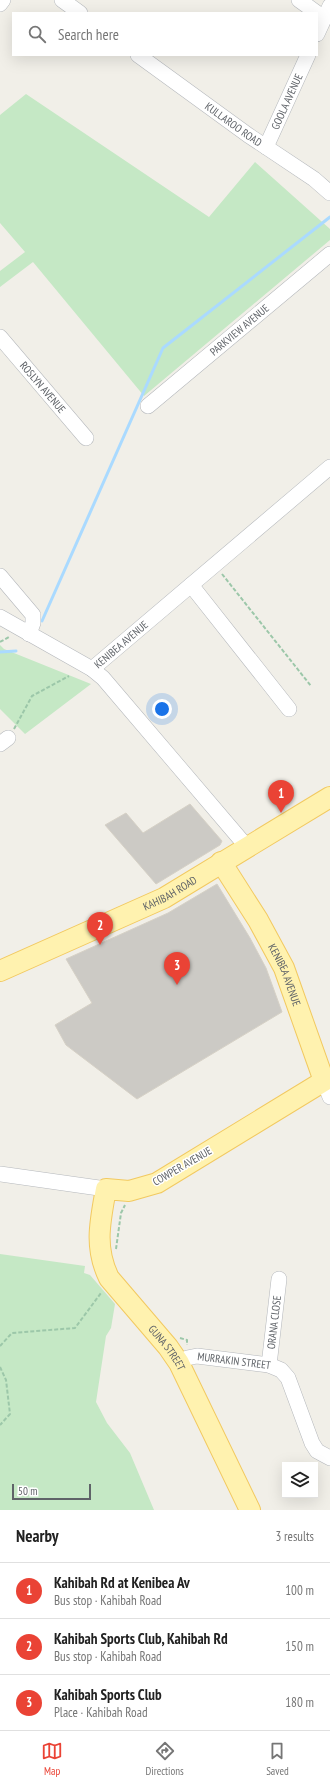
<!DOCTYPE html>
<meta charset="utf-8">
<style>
:root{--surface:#fff;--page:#f2f2f2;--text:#222;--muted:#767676;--line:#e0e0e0;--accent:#ea4335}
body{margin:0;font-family:"PT Sans Narrow",sans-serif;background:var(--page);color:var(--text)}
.controls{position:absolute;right:12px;bottom:12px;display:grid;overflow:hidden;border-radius:0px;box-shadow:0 4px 16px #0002}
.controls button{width:36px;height:36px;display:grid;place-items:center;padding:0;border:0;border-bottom:1px solid var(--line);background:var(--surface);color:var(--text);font:20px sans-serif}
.scale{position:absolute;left:12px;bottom:10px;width:79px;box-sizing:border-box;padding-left:4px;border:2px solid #5f6368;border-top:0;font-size:11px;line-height:14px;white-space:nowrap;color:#5f6368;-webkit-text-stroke:3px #fff;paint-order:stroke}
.you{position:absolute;left:162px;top:709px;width:14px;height:14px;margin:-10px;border:3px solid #fff;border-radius:50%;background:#1a73e8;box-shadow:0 0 0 6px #1a73e833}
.badge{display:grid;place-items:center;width:26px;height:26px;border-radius:50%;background:var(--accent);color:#fff;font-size:13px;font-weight:700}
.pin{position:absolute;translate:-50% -33px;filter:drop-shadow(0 1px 2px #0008)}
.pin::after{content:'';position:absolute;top:21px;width:14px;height:12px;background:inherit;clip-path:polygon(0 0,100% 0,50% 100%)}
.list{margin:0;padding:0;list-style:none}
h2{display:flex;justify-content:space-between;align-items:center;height:52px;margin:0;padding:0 16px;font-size:17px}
h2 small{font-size:13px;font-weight:400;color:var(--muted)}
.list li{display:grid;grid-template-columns:26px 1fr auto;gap:12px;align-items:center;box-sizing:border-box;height:56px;padding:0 16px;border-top:1px solid var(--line)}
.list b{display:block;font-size:15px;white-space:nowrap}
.list p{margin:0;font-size:13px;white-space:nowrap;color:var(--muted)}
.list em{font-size:13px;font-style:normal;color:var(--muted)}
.icon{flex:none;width:22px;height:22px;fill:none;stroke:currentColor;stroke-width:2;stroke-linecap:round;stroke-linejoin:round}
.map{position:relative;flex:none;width:330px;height:1510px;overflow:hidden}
.search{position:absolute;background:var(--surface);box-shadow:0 4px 16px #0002;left:12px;right:12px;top:12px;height:44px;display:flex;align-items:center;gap:10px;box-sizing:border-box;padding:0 14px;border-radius:0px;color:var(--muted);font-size:15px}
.sheet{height:220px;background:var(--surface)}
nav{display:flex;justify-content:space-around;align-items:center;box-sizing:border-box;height:56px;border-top:1px solid var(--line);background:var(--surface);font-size:11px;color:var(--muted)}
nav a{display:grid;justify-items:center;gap:2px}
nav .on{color:var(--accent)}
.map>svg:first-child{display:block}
</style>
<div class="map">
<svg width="330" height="1510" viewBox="0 0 330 1510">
<rect width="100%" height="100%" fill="#f1efe8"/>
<g fill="#c5e8c5">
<polygon points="26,94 209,217 255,162 330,229 330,240 144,396 33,262 0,287 0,271 25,252 0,223 0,115"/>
<polygon points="0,645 4,649 91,684 25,734 0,709"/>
<polygon points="0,1254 85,1266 84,1273 90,1275 115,1304 111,1328 106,1336 96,1402 107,1423 130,1453 154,1510 0,1510"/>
</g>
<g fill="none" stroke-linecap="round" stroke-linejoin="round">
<g stroke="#aadaff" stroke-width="3">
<polyline points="42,621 163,348 330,217"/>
<polyline points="0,652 16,651"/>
</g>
</g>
<g fill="#cccac5" stroke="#d6d1c6">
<polygon points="190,804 222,841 220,845 156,884 105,825 126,813 143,833"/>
<polygon points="217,884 250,938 266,968 282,1012 137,1099 66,1045 55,1025 92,1003 66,959 168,913"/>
</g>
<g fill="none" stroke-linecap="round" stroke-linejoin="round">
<defs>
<g id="minor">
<polyline points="62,0 80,13"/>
<polyline points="299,0 317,13"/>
<polyline points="0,4 3,0"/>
<polyline points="317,34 330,6"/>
<path id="s1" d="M138 55 248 135 314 179 330 193"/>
<path id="s2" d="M266 147 308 55"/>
<path id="s3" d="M0 337 86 438"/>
<path id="s4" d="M148 406 330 254"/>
<polyline points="0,576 33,615 33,623 29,634"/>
<polyline points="191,585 289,709"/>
<polyline points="0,617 92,669 103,678 247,847"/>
<path id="s5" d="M92 669 330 467"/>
<polyline points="0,744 8,738"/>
<polyline points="324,1081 330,1097"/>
<polyline points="0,1174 106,1189"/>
<path id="s6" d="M179 1363 187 1358 197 1356 269 1365 281 1370 288 1378 312 1443 317 1451 330 1458"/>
<path id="s7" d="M269 1365 279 1279"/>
</g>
<g id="major">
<path id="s8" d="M221 862 258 920 284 968 324 1081 157 1183 129 1191 106 1189C100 1222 94 1247 109 1278L168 1347 179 1363 250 1510"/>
<path id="s9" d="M0 971 164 898 330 797"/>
</g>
</defs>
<use href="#minor" stroke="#b5b8bc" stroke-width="16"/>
<use href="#major" stroke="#f2c960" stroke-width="22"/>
<g stroke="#9cc7a9" stroke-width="2" stroke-dasharray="4 2" stroke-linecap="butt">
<polyline points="222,574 311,686"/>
<polyline points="0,642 9,637"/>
<polyline points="14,729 32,696 69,676"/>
<polyline points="116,1249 121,1213 125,1205"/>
<polyline points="180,1338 187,1340 187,1345"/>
<polyline points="0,1346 12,1333 75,1328 101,1293"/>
<polyline points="0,1367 6,1380 10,1414 0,1425"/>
</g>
<use href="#minor" stroke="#fff" stroke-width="15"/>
<use href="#major" stroke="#fff2af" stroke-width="20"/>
</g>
<g text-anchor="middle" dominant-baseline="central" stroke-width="3" stroke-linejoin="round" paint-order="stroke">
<g font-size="11" fill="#5f6368" stroke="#fff">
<text stroke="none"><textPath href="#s2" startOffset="50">GOOLA AVENUE</textPath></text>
<text stroke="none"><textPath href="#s1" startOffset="118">KULLAROO ROAD</textPath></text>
<text stroke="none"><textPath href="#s4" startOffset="119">PARKVIEW AVENUE</textPath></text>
<text stroke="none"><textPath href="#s3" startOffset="66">ROSLYN AVENUE</textPath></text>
<text stroke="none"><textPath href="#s5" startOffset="38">KENIBEA AVENUE</textPath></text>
<text stroke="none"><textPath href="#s9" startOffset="187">KAHIBAH ROAD</textPath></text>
<text stroke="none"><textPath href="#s8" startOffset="130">KENIBEA AVENUE</textPath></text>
<text transform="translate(182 1166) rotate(-30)">COWPER AVENUE</text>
<text stroke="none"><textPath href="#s7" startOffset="43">ORANA CLOSE</textPath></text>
<text stroke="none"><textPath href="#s8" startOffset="673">GUNA STREET</textPath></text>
<text stroke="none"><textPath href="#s6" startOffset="57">MURRAKIN STREET</textPath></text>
</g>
</g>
</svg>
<div class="controls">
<button><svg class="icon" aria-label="layers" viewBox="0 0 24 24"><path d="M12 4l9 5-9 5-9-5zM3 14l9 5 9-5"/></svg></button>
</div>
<div class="scale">50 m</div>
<div class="you"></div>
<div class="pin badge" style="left:281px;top:813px">1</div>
<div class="pin badge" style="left:100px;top:945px">2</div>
<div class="pin badge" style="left:177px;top:985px">3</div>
<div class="search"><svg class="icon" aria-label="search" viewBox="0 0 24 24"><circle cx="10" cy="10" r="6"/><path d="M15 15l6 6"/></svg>Search here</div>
</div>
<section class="sheet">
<h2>Nearby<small>3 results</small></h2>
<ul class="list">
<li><span class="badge">1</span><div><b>Kahibah Rd at Kenibea Av</b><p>Bus stop · Kahibah Road</p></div><em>100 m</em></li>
<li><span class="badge">2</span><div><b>Kahibah Sports Club, Kahibah Rd</b><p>Bus stop · Kahibah Road</p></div><em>150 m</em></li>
<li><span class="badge">3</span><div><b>Kahibah Sports Club</b><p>Place · Kahibah Road</p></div><em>180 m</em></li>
</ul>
</section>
<nav>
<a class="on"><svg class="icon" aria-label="map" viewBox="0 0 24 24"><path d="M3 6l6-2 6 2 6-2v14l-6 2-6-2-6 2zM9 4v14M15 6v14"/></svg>Map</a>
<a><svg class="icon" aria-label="directions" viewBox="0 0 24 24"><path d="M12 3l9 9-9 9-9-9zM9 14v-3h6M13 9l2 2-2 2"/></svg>Directions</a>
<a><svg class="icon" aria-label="saved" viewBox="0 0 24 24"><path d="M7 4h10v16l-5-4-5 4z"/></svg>Saved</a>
</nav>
